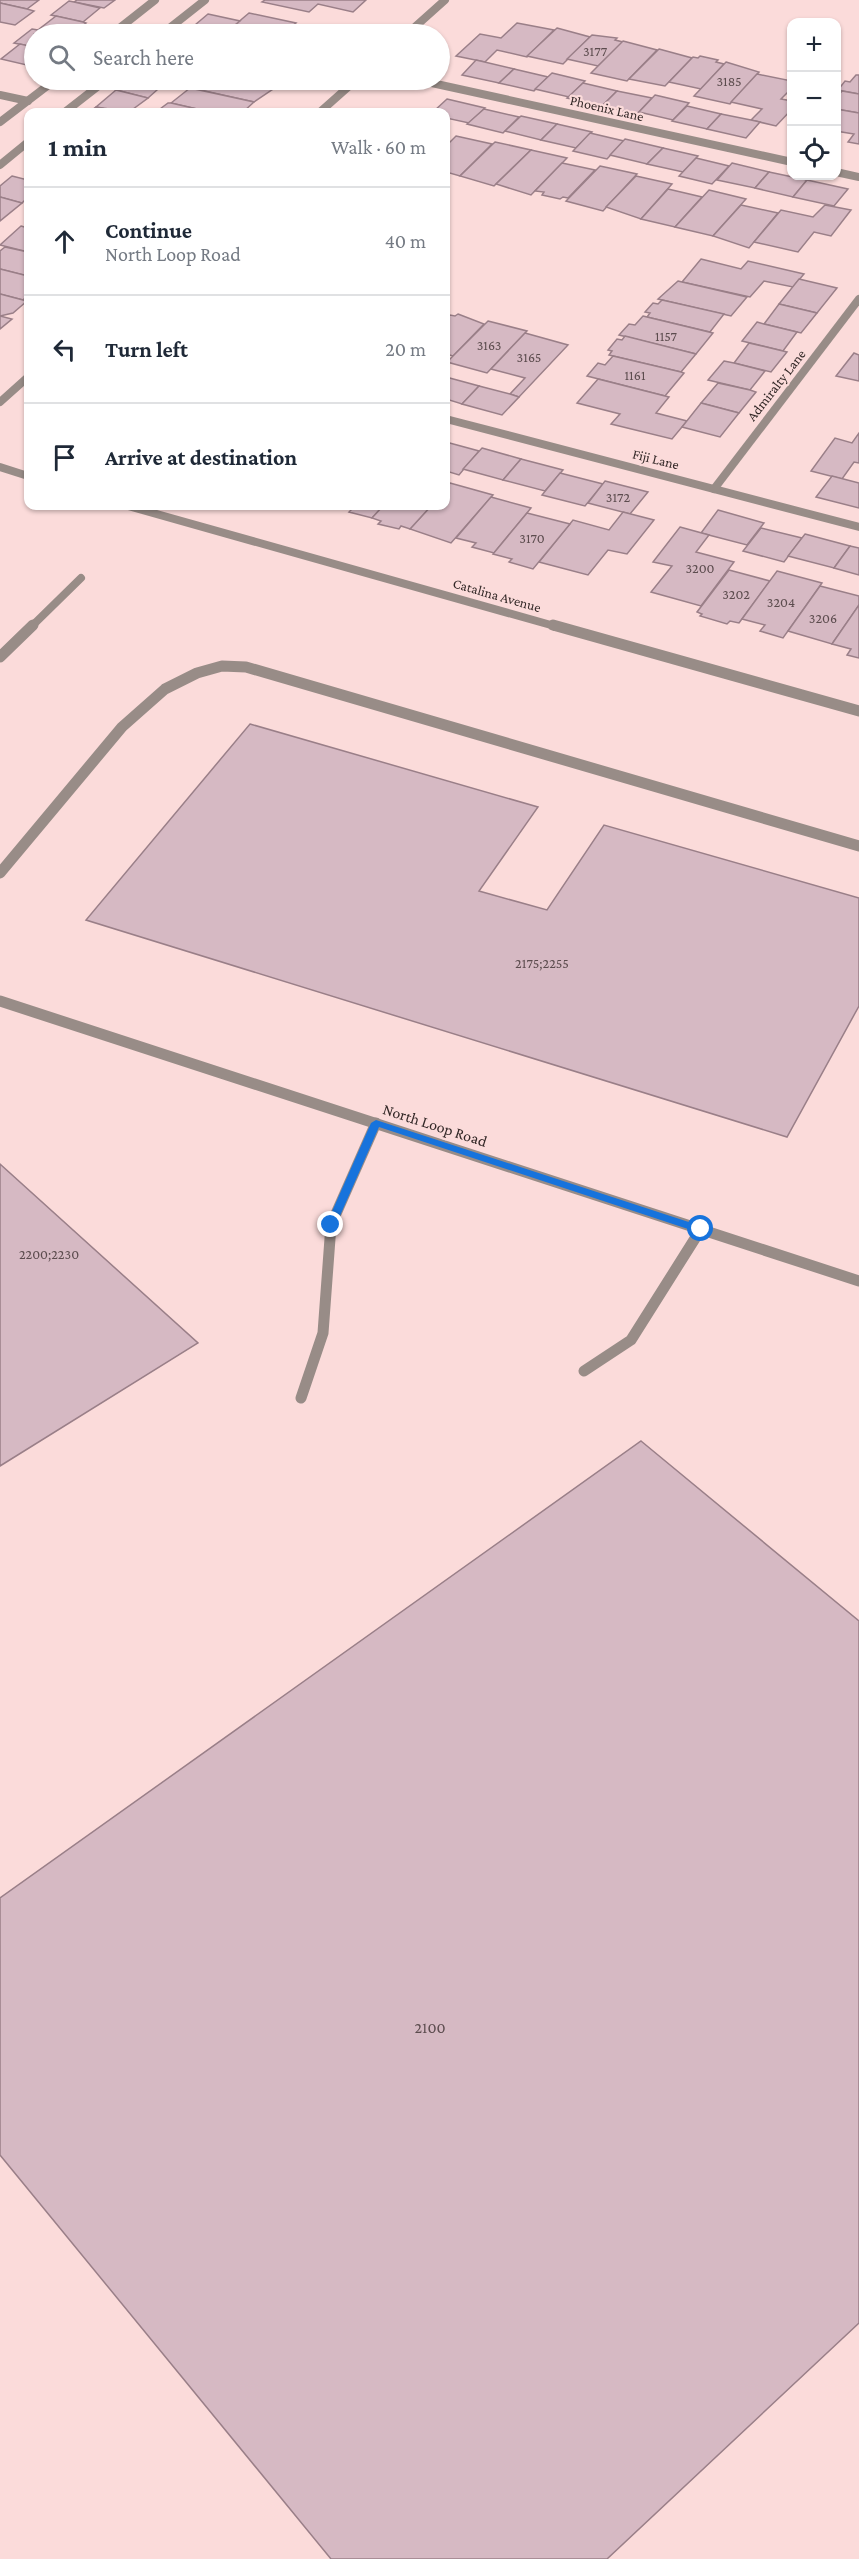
<!DOCTYPE html>
<meta charset="utf-8">
<style>
:root{--surface:#fff;--page:#f2f2f3;--text:#1f2937;--muted:#747a83;--line:#e0e1e3}
body{margin:0;font-family:"Crimson Pro",serif;background:var(--page);color:var(--text)}
.controls{position:absolute;right:18px;top:18px;display:grid;overflow:hidden;border-radius:12px;box-shadow:0 2px 4px #0004}
.controls button{width:54px;height:54px;display:grid;place-items:center;padding:0;border:0;border-bottom:2px solid var(--line);background:var(--surface);color:var(--text);font:30px sans-serif}
.stop{position:absolute;width:18px;height:18px;margin:-14px;border:4px solid #1773dc;border-radius:50%;background:#fff}
.stop.end{background:#1773dc;border-color:#fff;box-shadow:0 2px 6px #0008}
.list{margin:0;padding:0;list-style:none}
h2{display:flex;justify-content:space-between;align-items:center;height:78px;margin:0;padding:0 24px;font-size:26px}
h2 small{font-size:20px;font-weight:400;color:var(--muted)}
.list li{display:grid;grid-template-columns:39px 1fr auto;gap:18px;align-items:center;box-sizing:border-box;height:108px;padding:0 24px;border-top:2px solid var(--line)}
.list b{display:block;font-size:22px;white-space:nowrap}
.list p{margin:0;font-size:20px;white-space:nowrap;color:var(--muted)}
.list em{font-size:20px;font-style:normal;color:var(--muted)}
.icon{flex:none;width:33px;height:33px;fill:none;stroke:currentColor;stroke-width:2;stroke-linecap:round;stroke-linejoin:round}
.map{position:relative;flex:none;width:859px;height:2559px;overflow:hidden}
.search{position:absolute;background:var(--surface);box-shadow:0 2px 4px #0004;left:24px;top:24px;width:426px;height:66px;display:flex;align-items:center;gap:15px;box-sizing:border-box;padding:0 21px;border-radius:33px;color:var(--muted);font-size:22px}
.panel{position:absolute;background:var(--surface);box-shadow:0 2px 4px #0004;left:24px;top:108px;width:426px;height:402px;border-radius:12px}
.map>svg:first-child{display:block}
</style>
<div class="map">
<svg width="859" height="2559" viewBox="0 0 859 2559">
<rect width="100%" height="100%" fill="#fbdbda"/>
<g fill="#d6b9c3" stroke="#9a7f88" stroke-width="1.5">
<polygon points="0,0 39,0 27,9 0,3"/>
<polygon points="77,0 115,0 104,8 74,2"/>
<polygon points="265,0 366,0 353,12 318,4 309,12 262,2"/>
<polygon points="69,1 74,2 100,8 83,22 51,15"/>
<polygon points="0,3 27,9 34,11 15,25 0,22"/>
<polygon points="249,13 296,23 288,30 309,34 256,34 262,29 236,24"/>
<polygon points="208,14 240,21 223,34 209,34 189,30"/>
<polygon points="56,16 83,22 86,23 71,34 38,30"/>
<polygon points="517,23 554,30 527,57 497,50 485,62 456,56 480,34 501,38"/>
<polygon points="557,28 590,37 563,64 527,56"/>
<polygon points="32,29 38,30 57,34 34,34 34,47 14,43"/>
<polygon points="592,35 617,38 615,40 623,42 598,66 567,59"/>
<polygon points="623,41 657,50 627,81 591,73"/>
<polygon points="20,44 34,47 34,63 31,66 1,59"/>
<polygon points="659,49 692,58 665,86 629,79"/>
<polygon points="700,56 718,60 716,62 724,64 701,89 669,82 693,57 698,58"/>
<polygon points="476,60 514,69 499,83 462,75"/>
<polygon points="726,62 759,72 730,104 694,96"/>
<polygon points="514,69 548,77 534,91 499,83"/>
<polygon points="552,73 585,81 569,97 535,89"/>
<polygon points="757,74 792,81 792,88 781,99 792,101 792,109 776,126 751,120 762,109 731,102"/>
<polygon points="856,75 859,75 859,94 838,90 845,81 850,82"/>
<polygon points="129,80 156,80 166,82 148,98 116,90"/>
<polygon points="196,80 244,80 276,87 254,102 187,87"/>
<polygon points="244,80 280,80 268,85"/>
<polygon points="583,83 617,91 602,106 567,98"/>
<polygon points="190,88 254,102 243,112 210,112 171,103"/>
<polygon points="116,90 148,98 129,112 96,107"/>
<polygon points="617,91 652,98 637,114 602,106"/>
<polygon points="842,91 859,94 859,113 836,109 836,98"/>
<polygon points="655,95 689,103 673,120 639,112"/>
<polygon points="447,99 485,108 469,123 446,118 446,112 433,112"/>
<polygon points="168,103 171,103 210,112 156,112"/>
<polygon points="687,106 721,114 707,129 672,121"/>
<polygon points="96,107 120,112 89,112"/>
<polygon points="484,109 519,117 503,133 467,124"/>
<polygon points="836,109 859,113 859,144 848,142 854,134 836,131"/>
<polygon points="721,114 751,120 760,122 746,138 707,129"/>
<polygon points="521,116 557,124 541,140 505,131"/>
<polygon points="557,124 592,132 576,148 541,140"/>
<polygon points="590,133 624,141 607,159 573,151"/>
<polygon points="456,136 492,144 460,176 446,172 446,146"/>
<polygon points="625,139 663,148 647,164 610,155"/>
<polygon points="495,142 531,150 494,186 460,176"/>
<polygon points="663,148 698,156 683,172 647,164"/>
<polygon points="531,150 567,158 531,195 496,184"/>
<polygon points="696,158 729,166 712,184 679,176"/>
<polygon points="562,163 595,170 568,198 563,197 560,199 542,195 544,192 535,191"/>
<polygon points="732,163 769,172 755,188 717,180"/>
<polygon points="600,166 637,174 603,211 566,201"/>
<polygon points="769,172 807,180 793,197 755,188"/>
<polygon points="12,176 28,180 28,197 22,203 0,197 0,186"/>
<polygon points="636,176 672,184 641,219 606,207"/>
<polygon points="807,180 848,189 834,206 793,197"/>
<polygon points="668,189 702,197 675,227 641,219"/>
<polygon points="709,190 746,199 713,236 675,227"/>
<polygon points="0,197 22,203 0,221"/>
<polygon points="741,205 778,213 749,248 713,236"/>
<polygon points="825,205 851,210 831,236 814,232 798,252 754,242 781,210 813,217"/>
<polygon points="21,226 28,228 28,252 0,245"/>
<polygon points="5,247 28,252 28,276 0,269 0,251"/>
<polygon points="701,259 741,269 748,261 804,274 793,287 764,281 750,297 682,282"/>
<polygon points="0,269 28,276 28,295 23,300 0,294"/>
<polygon points="799,279 837,288 817,313 779,304"/>
<polygon points="678,281 682,282 747,297 731,316 658,299"/>
<polygon points="0,294 23,300 27,301 13,313 0,316"/>
<polygon points="662,300 724,314 710,332 647,317 650,313 645,312 653,303 658,304"/>
<polygon points="779,304 817,313 801,333 764,324"/>
<polygon points="458,314 484,324 453,356 446,354 446,320 450,315 455,316"/>
<polygon points="0,316 12,319 0,329"/>
<polygon points="643,316 647,317 713,333 696,354 619,335 629,324 635,325"/>
<polygon points="488,321 527,331 487,373 447,362"/>
<polygon points="757,322 764,324 797,332 783,351 742,341"/>
<polygon points="525,333 568,345 519,397 510,394 525,378 491,369"/>
<polygon points="625,336 696,354 681,372 609,355 612,351 608,350 617,339 622,340"/>
<polygon points="749,343 783,351 787,352 771,372 734,363"/>
<polygon points="854,353 859,355 859,381 836,376"/>
<polygon points="613,356 681,372 684,373 665,396 587,376 598,363 605,365"/>
<polygon points="724,361 734,363 765,371 750,390 708,380"/>
<polygon points="446,377 479,386 462,404 446,399"/>
<polygon points="598,379 669,397 656,413 687,421 672,439 611,424 620,414 577,403"/>
<polygon points="718,383 750,390 756,392 739,413 701,403"/>
<polygon points="479,386 510,394 519,397 502,415 462,404"/>
<polygon points="701,403 739,413 720,437 682,427"/>
<polygon points="859,433 859,463 854,462 842,479 811,471 835,438 852,443"/>
<polygon points="446,442 479,451 459,475 446,471"/>
<polygon points="482,448 521,459 503,480 463,469"/>
<polygon points="521,459 563,470 545,491 503,480"/>
<polygon points="560,473 603,484 585,506 542,495"/>
<polygon points="832,476 859,483 859,508 816,497"/>
<polygon points="605,481 648,492 630,514 588,503"/>
<polygon points="450,483 493,495 451,543 410,529 431,506 446,506 446,489"/>
<polygon points="491,497 531,508 494,553 472,547 476,543 456,538"/>
<polygon points="337,506 383,506 372,518 349,512 352,509"/>
<polygon points="383,506 431,506 410,529 401,526 399,529 378,524 381,521 372,518"/>
<polygon points="718,510 764,523 747,545 701,533"/>
<polygon points="623,512 654,520 627,554 608,550 588,575 539,562 573,520 609,530"/>
<polygon points="527,513 570,524 533,569 509,562 512,559 493,554"/>
<polygon points="680,527 709,535 696,552 734,562 701,606 651,592 672,566 653,562"/>
<polygon points="761,528 802,538 784,562 743,551"/>
<polygon points="805,534 850,546 834,568 788,556"/>
<polygon points="850,546 859,548 859,575 834,568"/>
<polygon points="729,570 770,581 739,623 730,621 727,624 700,616 702,614 697,612"/>
<polygon points="777,571 822,583 783,638 760,631 765,625 742,619"/>
<polygon points="820,586 859,596 859,605 832,644 788,631"/>
<polygon points="859,605 859,658 847,655 851,649 832,644"/>
<polygon points="250,724 538,807 479,891 547,910 604,825 859,898 859,1006 787,1137 86,920"/>
<polygon points="0,1164 198,1343 0,1466"/>
<polygon points="641,1441 859,1621 859,2323 607,2559 331,2559 0,2155 0,1898"/>
</g>
<g fill="none" stroke-linecap="round" stroke-linejoin="round">
<polyline stroke="#988c87" stroke-width="8" points="31,627 81,578"/>
<g stroke="#988c87" stroke-width="11">
<polyline points="0,657 33,625"/>
<polyline points="0,873 122,727 165,689 197,673 222,666 246,667 859,846"/>
<polyline points="584,1371 631,1340 701,1229"/>
<polyline points="301,1398 323,1333 331,1225 376,1123"/>
</g>
<g stroke="#988c87" stroke-width="8">
<polyline points="112,34 155,0"/>
<polyline points="162,34 205,0"/>
<polyline points="407,34 445,0"/>
<polyline points="418,80 792,162"/>
<polyline points="0,95 28,101"/>
<polyline points="65,112 106,80"/>
<polyline points="320,112 356,80"/>
<polyline points="0,122 55,80"/>
<polyline points="0,165 28,142"/>
<polyline points="836,172 859,177"/>
<polyline points="0,402 28,377"/>
<polyline points="446,419 859,527"/>
<polyline points="0,467 28,476"/>
<polyline points="714,489 859,299"/>
<polyline points="128,506 558,627"/>
</g>
<g stroke="#988c87" stroke-width="11">
<polyline points="553,625 859,711"/>
<polyline points="0,1001 859,1281"/>
</g>
</g>
<polygon fill="#1773dc" points="376,1120 704,1227 705,1229 701,1233 697,1232 379,1127 336,1225 331,1228 328,1227 326,1225 371,1123"/>
<g text-anchor="middle" dominant-baseline="central" stroke-width="4.5" stroke-linejoin="round" paint-order="stroke">
<g font-size="14" fill="#5c4c4e">
<text x="595" y="51">3177</text>
<text x="729" y="81">3185</text>
<text x="666" y="336">1157</text>
<text x="489" y="345">3163</text>
<text x="529" y="357">3165</text>
<text x="635" y="375">1161</text>
<text x="618" y="497">3172</text>
<text x="532" y="538">3170</text>
<text x="700" y="568">3200</text>
<text x="736" y="594">3202</text>
<text x="781" y="602">3204</text>
<text x="823" y="618">3206</text>
<text x="542" y="963">2175;2255</text>
<text x="49" y="1254">2200;2230</text>
</g>
<g font-size="14" fill="#332827" stroke="#fbdbda">
<text transform="translate(607 108) rotate(13)">Phoenix Lane</text>
<text transform="translate(776 385) rotate(-52)">Admiralty Lane</text>
<text transform="translate(656 459) rotate(14)">Fiji Lane</text>
<text transform="translate(497 595) rotate(16)">Catalina Avenue</text>
</g>
<g font-size="16" fill="#332827" stroke="#fbdbda">
<text transform="translate(435 1125) rotate(18)">North Loop Road</text>
</g>
<g font-size="16" fill="#5c4c4e">
<text x="430" y="2027">2100</text>
</g>
</g>
</svg>
<div class="controls">
<button>+</button>
<button>−</button>
<button><svg class="icon" aria-label="locate" viewBox="0 0 24 24"><circle cx="12" cy="12" r="6"/><path d="M12 2v4M12 18v4M2 12h4M18 12h4"/></svg></button>
</div>
<div class="stop" style="left:701px;top:1229px"></div>
<div class="stop end" style="left:331px;top:1225px"></div>
<div class="search"><svg class="icon" aria-label="search" viewBox="0 0 24 24"><circle cx="10" cy="10" r="6"/><path d="M15 15l6 6"/></svg>Search here</div>
<section class="panel">
<h2>1 min<small>Walk · 60 m</small></h2>
<ul class="list">
<li><svg class="icon" aria-label="ahead" viewBox="0 0 24 24"><path d="M12 20V5M6 11l6-6 6 6"/></svg><div><b>Continue</b><p>North Loop Road</p></div><em>40 m</em></li>
<li><svg class="icon" aria-label="left" viewBox="0 0 24 24"><path d="M17 20v-9H6M10 6l-5 5 5 5"/></svg><div><b>Turn left</b></div><em>20 m</em></li>
<li><svg class="icon" aria-label="arrive" viewBox="0 0 24 24"><path d="M6 21V4h12l-3 4 3 4H6"/></svg><div><b>Arrive at destination</b></div></li>
</ul>
</section>
</div>
